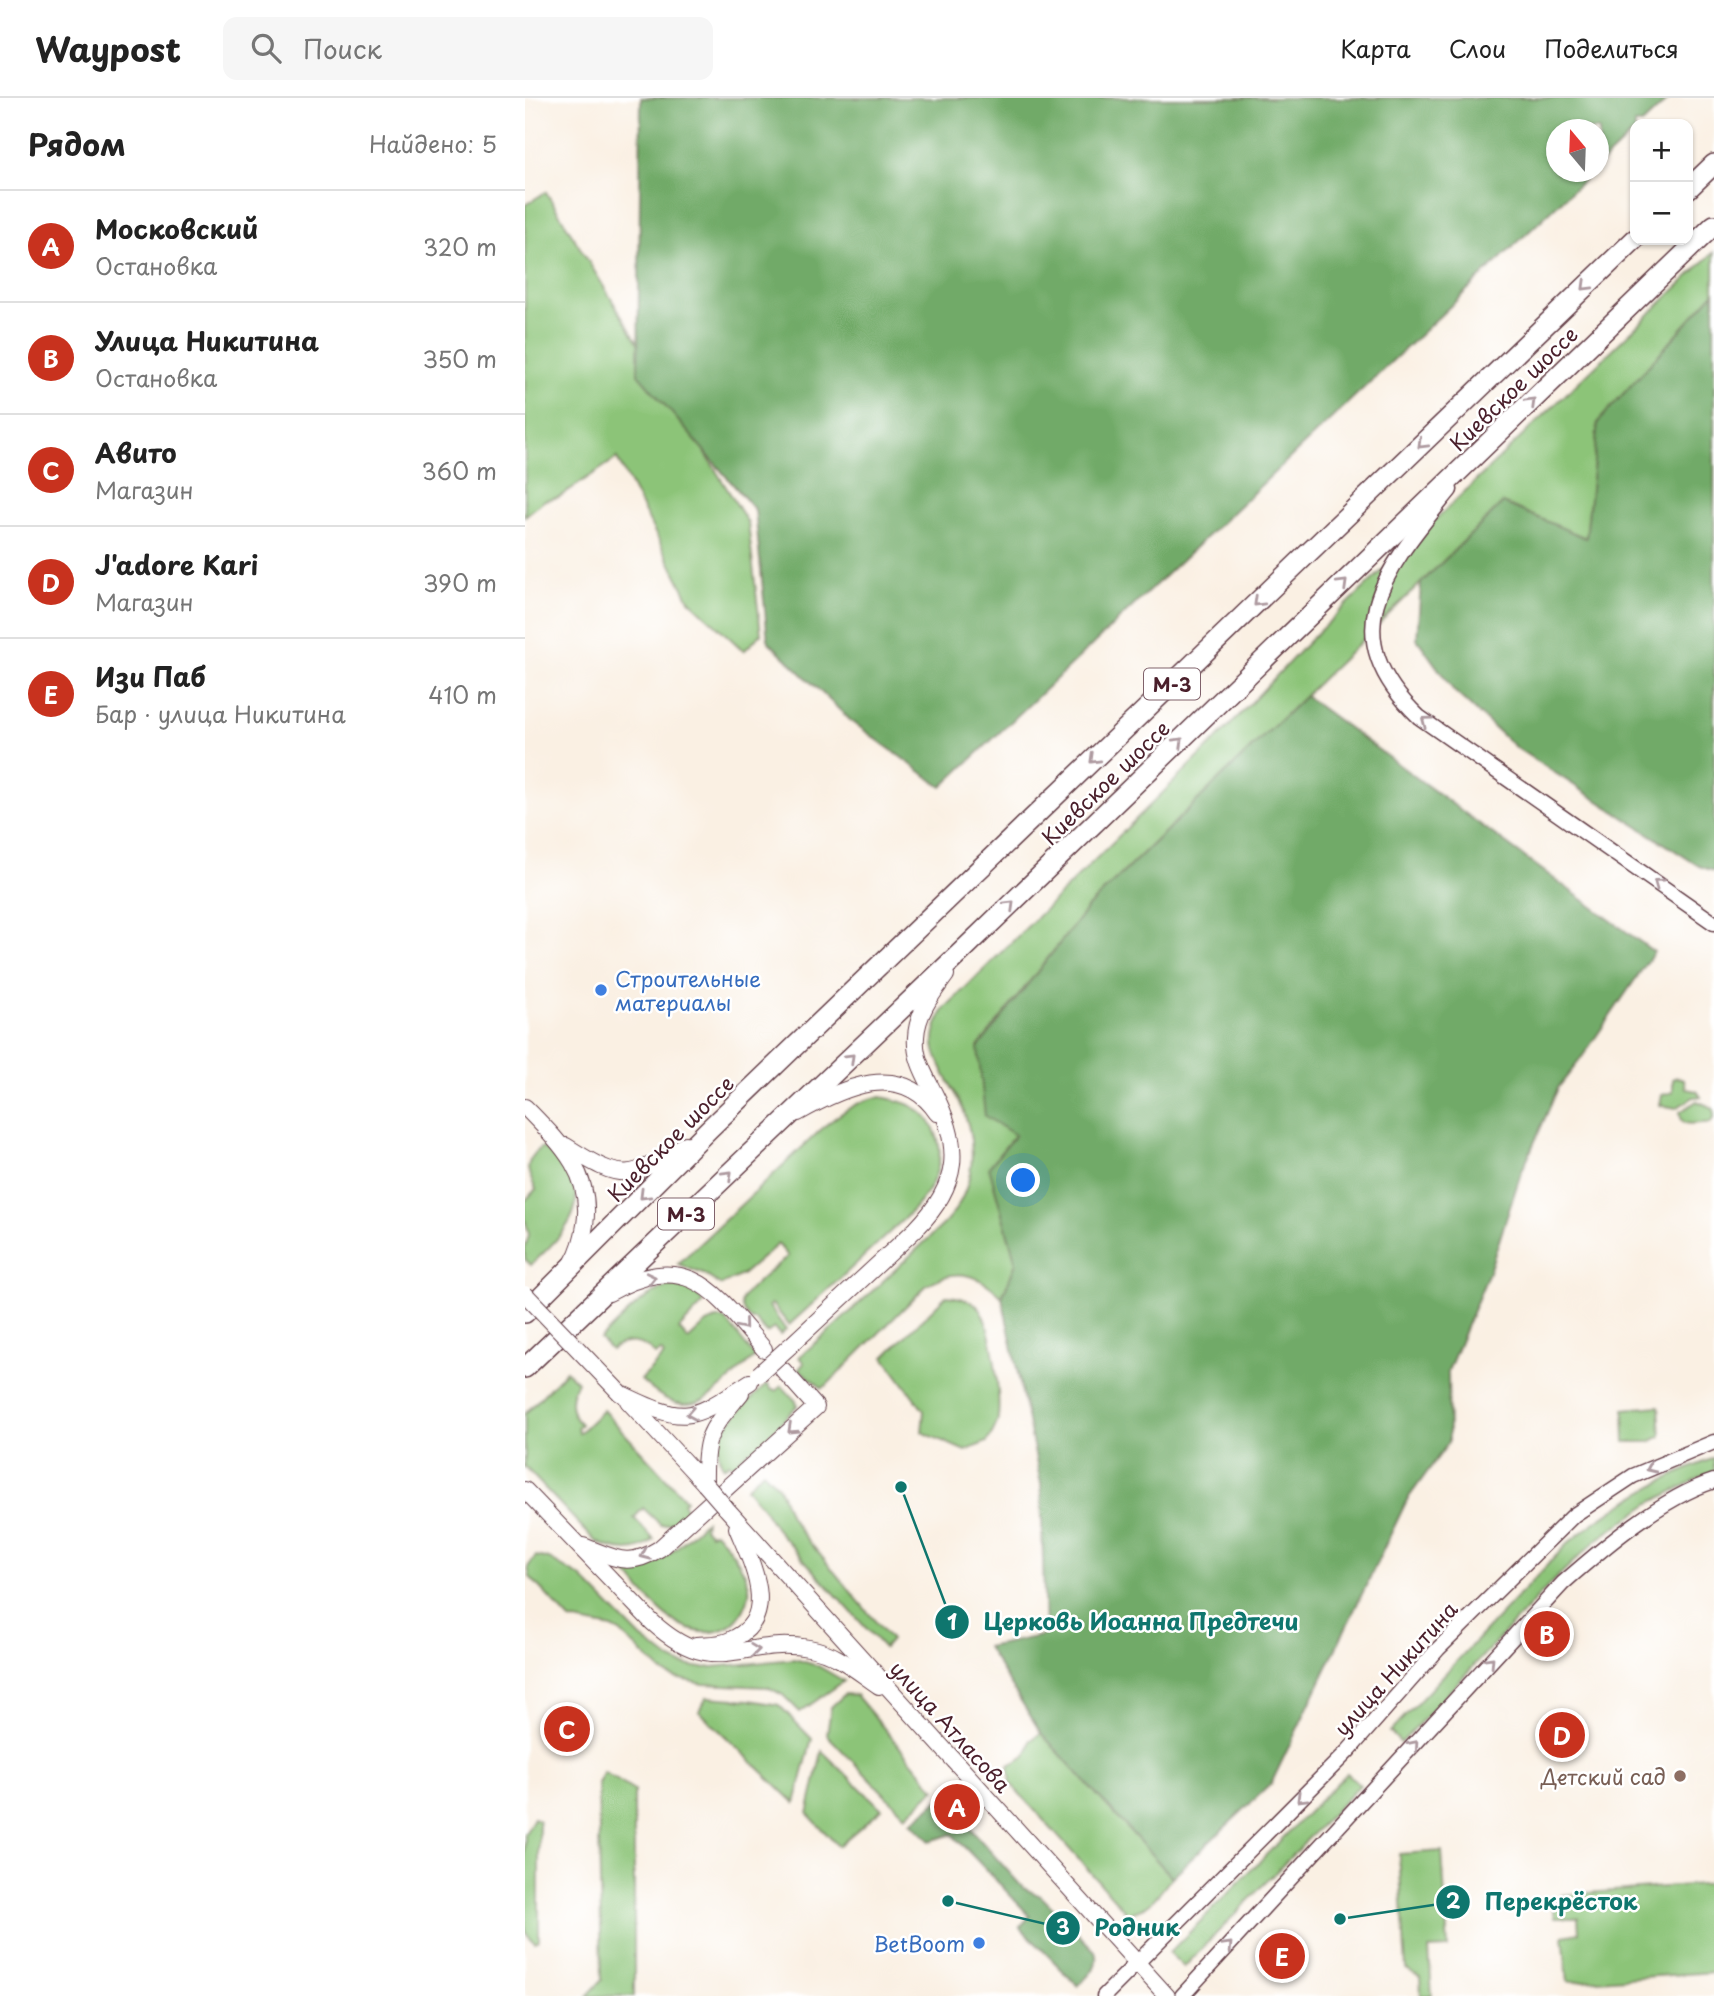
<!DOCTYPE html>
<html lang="ru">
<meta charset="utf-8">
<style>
:root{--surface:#fff;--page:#f6f6f6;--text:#222;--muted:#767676;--line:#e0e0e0;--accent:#c8321e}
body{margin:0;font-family:"Playpen Sans",sans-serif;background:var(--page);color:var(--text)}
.controls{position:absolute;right:21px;top:21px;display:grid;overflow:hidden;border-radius:14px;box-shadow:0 2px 5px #0004}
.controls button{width:63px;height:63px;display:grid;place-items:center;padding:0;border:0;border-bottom:2px solid var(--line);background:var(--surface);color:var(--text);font:35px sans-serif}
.compass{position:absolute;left:1021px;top:21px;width:63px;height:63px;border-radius:50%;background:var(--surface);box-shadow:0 2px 5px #0004;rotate:341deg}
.you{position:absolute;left:499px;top:1083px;width:24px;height:24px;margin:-18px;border:5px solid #fff;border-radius:50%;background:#1a73e8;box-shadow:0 0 0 10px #1a73e833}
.badge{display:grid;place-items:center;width:46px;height:46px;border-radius:50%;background:var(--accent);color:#fff;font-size:23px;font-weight:700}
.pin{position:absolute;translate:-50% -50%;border:4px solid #fff;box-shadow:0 2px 7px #0006}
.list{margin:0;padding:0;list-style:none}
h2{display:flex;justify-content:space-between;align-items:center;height:91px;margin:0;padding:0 28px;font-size:30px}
h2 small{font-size:23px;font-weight:400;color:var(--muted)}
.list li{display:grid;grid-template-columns:46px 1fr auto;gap:21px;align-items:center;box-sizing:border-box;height:112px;padding:0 28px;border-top:2px solid var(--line)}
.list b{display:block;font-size:26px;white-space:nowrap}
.list p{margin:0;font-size:23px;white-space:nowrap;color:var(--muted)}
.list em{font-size:23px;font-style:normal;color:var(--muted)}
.icon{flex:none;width:38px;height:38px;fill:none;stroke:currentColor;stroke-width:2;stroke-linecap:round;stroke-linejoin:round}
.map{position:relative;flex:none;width:1189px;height:1898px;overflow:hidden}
header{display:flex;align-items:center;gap:42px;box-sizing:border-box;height:98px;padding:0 35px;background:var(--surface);border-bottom:2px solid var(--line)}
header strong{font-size:33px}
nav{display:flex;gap:38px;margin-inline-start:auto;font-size:24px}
.search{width:490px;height:63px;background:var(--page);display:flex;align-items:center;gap:18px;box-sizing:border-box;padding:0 24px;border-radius:14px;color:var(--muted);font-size:26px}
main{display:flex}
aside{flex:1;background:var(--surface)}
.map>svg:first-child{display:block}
</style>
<header>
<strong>Waypost</strong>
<div class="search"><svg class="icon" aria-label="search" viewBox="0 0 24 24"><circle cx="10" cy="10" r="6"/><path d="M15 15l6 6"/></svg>Поиск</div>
<nav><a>Карта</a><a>Слои</a><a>Поделиться</a></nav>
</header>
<main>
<aside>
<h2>Рядом<small>Найдено: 5</small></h2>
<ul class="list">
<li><span class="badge">A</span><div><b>Московский</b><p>Остановка</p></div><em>320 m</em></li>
<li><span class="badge">B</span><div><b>Улица Никитина</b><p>Остановка</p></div><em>350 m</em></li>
<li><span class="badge">C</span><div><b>Авито</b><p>Магазин</p></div><em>360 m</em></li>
<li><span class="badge">D</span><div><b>J'adore Kari</b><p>Магазин</p></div><em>390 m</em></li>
<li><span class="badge">E</span><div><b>Изи Паб</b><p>Бар · улица Никитина</p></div><em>410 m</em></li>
</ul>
</aside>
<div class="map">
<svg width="1189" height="1898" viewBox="0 0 1189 1898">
<rect width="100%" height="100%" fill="#fff"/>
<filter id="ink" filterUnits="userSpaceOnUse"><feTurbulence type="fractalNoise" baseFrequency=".0143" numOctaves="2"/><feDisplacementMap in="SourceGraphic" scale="14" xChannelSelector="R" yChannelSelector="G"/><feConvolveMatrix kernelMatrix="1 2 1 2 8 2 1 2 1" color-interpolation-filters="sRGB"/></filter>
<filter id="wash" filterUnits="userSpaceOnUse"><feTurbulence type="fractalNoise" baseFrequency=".00686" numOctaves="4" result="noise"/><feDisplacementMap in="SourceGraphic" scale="28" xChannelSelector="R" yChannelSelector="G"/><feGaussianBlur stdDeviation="1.57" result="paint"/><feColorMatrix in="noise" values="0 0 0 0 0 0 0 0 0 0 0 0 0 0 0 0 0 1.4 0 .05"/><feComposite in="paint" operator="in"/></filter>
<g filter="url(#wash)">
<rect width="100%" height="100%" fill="#faf0e3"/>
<g fill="#8cc478" stroke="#6b7252" stroke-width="2">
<polygon points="21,94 223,425 236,536 219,553 164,502 92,360 34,399 20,402 0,418 0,107"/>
<path d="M1189 154V195L1073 324 1061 441 978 405 564 808 453 949 490 1037 464 1069 491 1165 477 1199C454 1175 429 1168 401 1188L302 1287 297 1290 274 1271 279 1265 274 1259 310 1228 420 1125C452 1090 454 1042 433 1000 425 985 414 969 410 952 406 937 413 924 419 911L694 639 786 541Z"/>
<polygon points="1152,979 1159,981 1161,991 1172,993 1176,999 1169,999 1151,1010 1135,1007 1137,997 1148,994 1148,981"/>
<path d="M356 999C378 1003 399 1009 409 1031 417 1048 416 1066 408 1083 397 1107 374 1125 355 1143 325 1172 294 1200 264 1227L247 1206 244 1208 261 1232 255 1237 249 1230 242 1235 230 1222H226C221 1216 214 1210 217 1202 219 1193 255 1165 263 1158L253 1146 217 1177 196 1187 178 1176 153 1166 302 1026C319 1013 335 1001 356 999Z"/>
<path d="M1172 1003 1188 1010 1189 1019 1185 1025C1172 1023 1156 1033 1155 1014Z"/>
<path d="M15 1050H19C75 1097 49 1127 6 1167L0 1161V1150L4 1137 0 1121V1103L11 1091C0 1072 0 1064 15 1050Z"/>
<path d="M143 1188C158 1187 170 1193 179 1205L154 1231 163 1242C174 1233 186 1216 201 1222L230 1259C187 1295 168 1332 116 1282L139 1257 136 1253 130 1257C119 1242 101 1241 86 1252L75 1241C96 1222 116 1198 143 1188Z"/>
<path d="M421 1198C432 1199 443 1200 452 1208 467 1222 476 1298 473 1319 473 1327 466 1337 462 1344L440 1353 397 1334 399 1313 359 1259Z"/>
<path d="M41 1273 52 1284C44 1299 43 1314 56 1326L52 1331 54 1335 78 1312 161 1402 158 1405 163 1413 148 1425 136 1427 118 1410 109 1420 129 1442C112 1457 89 1453 70 1443L0 1369V1316Z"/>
<path d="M242 1286 247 1292 251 1293 257 1288 271 1303 272 1308 230 1352 223 1353 209 1368 204 1365 199 1369C177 1339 223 1305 242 1286Z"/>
<polygon points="1134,1308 1136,1338 1125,1344 1100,1344 1099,1311"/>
<path d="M1189 1360V1373L1125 1405 1073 1441 1029 1482 876 1645 865 1634 1043 1445C1088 1408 1135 1381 1189 1360Z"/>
<polygon points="238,1373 254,1389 265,1418 276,1434 366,1542 359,1550 251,1431 237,1409 221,1390"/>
<path d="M180 1423 179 1430 185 1436 190 1434C204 1449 219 1468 224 1488 225 1495 223 1503 220 1509 208 1535 182 1540 157 1528 138 1519 112 1489 99 1472 133 1473 157 1445 180 1423Z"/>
<polygon points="11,1458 24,1461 57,1480 116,1540 144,1561 155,1566 177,1570 270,1561 293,1568 319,1583 275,1614 258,1597 243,1589 178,1586 150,1580 137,1574 95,1534 87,1530 45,1522 5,1479 3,1469"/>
<polygon points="320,1596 331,1597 410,1691 381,1718 302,1637 306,1609"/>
<polygon points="182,1599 225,1602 254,1607 287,1641 270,1705 174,1613"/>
<path d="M516 1635 647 1779C636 1793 623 1814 602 1815L486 1686 484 1667C496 1661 505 1658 505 1643Z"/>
<polygon points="297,1653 357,1711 313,1748 283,1716"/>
<polygon points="79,1674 109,1693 109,1898 62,1898 77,1882 73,1685"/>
<polygon points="822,1675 835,1687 659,1869 644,1855"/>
<polygon points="9,1720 14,1723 14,1842 10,1844 0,1834 0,1736"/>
<polygon points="917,1753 923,1850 904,1851 907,1898 896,1898 895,1879 881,1871 874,1756"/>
<polygon points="1189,1785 1189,1874 1043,1884 1038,1838 1054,1835 1053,1820 1030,1820 1028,1807 1037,1797"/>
</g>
<g fill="#71aa68" stroke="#5e644a" stroke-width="2">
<polygon points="116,0 1145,0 1117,26 1110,26 1110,33 1074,67 1074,32 1032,32 1032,74 1067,74 417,689 325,622 243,543 230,412 113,276"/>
<polygon points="1189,195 1189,773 1174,768 990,649 929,593 892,541 896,485 978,405 1061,440 1073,324"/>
<polygon points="780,598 1129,854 1055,962 1033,990 996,1075 964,1174 923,1273 924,1344 882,1402 746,1686 647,1779 516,1635 462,1549 520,1537 516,1386 477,1199 491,1165 464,1069 490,1037 460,1018 453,950 564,808"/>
<path d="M417 1699 498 1790 516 1798 570 1853C575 1869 564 1877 553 1888L495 1829 505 1818 427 1736 405 1743 386 1725Z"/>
</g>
</g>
<g filter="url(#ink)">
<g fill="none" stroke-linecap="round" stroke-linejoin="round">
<defs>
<g id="tertiary">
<path d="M925 392C864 468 804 533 894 619L1189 825"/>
<polyline points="579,1898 824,1652 913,1551 1049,1417 1108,1378 1189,1344"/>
<path d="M657 1898 1038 1485C1079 1449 1136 1400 1189 1383"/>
</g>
<g id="secondary">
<path d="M0 1009C34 1044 68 1075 60 1127 58 1141 55 1152 48 1164"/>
<path d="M273 1015C317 990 376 961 412 1015"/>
<path d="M41 1048C99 1085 104 1082 161 1046"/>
<path d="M84 1195C164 1150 190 1194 239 1251"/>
<path d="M265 1248 391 1131C435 1086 437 1049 409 995 400 977 389 959 391 939 392 915 408 895 421 877"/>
<path d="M95 1295C163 1328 164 1323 225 1284"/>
<polyline points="103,1303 180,1386"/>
<path d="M180 1386C179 1335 185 1333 216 1295"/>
<path d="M0 1392 127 1524C192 1583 216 1538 284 1550 310 1554 332 1573 354 1588"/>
<polyline points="200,1409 642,1898"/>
<path d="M58 1448C89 1459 102 1471 134 1451L291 1309 258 1272"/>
<path d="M171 1547C182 1546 193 1547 203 1543 257 1522 227 1466 212 1430"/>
</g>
<g id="trunk">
<polyline points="1163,91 1189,66"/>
<polyline points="0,1215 184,1031 1110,141"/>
<polyline points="0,1270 436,854 1189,127"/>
</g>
</defs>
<use href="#tertiary" stroke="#643e47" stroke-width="17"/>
<use href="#secondary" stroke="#643e47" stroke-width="18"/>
<use href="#trunk" stroke="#643e47" stroke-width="22"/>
<use href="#tertiary" stroke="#fff" stroke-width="14"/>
<use href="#secondary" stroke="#fff" stroke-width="16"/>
<use href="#trunk" stroke="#fff" stroke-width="19"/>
<defs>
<g id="secondary-bridge">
<polyline points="0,1196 95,1295"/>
<polyline points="234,1276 265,1248"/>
<polyline points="180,1386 200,1409"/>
</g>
</defs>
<use href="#secondary-bridge" stroke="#643e47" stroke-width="18" stroke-linecap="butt"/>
<use href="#secondary-bridge" stroke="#fff" stroke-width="16"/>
</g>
<defs><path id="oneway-chevron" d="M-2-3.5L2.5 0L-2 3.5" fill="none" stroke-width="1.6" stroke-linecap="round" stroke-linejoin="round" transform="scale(1.75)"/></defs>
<g stroke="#ae9aa0">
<use href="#oneway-chevron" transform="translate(1061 188) rotate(136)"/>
<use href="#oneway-chevron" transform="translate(1006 304) rotate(-44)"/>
<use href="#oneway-chevron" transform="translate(897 346) rotate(136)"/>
<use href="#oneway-chevron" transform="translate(818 486) rotate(-44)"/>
<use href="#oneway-chevron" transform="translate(733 504) rotate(136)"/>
<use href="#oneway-chevron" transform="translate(901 623) rotate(-143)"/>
<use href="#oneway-chevron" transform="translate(654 644) rotate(-44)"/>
<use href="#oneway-chevron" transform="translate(569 661) rotate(136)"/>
<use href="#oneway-chevron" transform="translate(1133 785) rotate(-144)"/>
<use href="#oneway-chevron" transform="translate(485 807) rotate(-44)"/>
<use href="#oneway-chevron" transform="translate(325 960) rotate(-44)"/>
<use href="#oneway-chevron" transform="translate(203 1077) rotate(-44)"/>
<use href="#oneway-chevron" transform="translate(119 1097) rotate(135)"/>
<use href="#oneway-chevron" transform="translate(126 1180) rotate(-13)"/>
<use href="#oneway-chevron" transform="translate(218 1227) rotate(50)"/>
<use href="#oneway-chevron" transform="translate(166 1316) rotate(170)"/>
<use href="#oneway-chevron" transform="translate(267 1331) rotate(137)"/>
<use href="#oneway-chevron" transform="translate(1126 1370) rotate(156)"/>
<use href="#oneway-chevron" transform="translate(120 1457) rotate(157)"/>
<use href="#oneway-chevron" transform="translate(230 1552) rotate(-7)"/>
<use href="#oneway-chevron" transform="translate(965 1563) rotate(-47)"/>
<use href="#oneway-chevron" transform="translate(889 1647) rotate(-49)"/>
<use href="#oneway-chevron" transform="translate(776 1700) rotate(135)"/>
<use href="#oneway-chevron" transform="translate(703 1848) rotate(-47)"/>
</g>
</g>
<g fill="#3f7fe0" stroke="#fff" stroke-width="2.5">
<circle cx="76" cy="892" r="7"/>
<circle cx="454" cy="1845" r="7"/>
</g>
<circle fill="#8d6e63" stroke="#fff" stroke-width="2.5" cx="1155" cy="1678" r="7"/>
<g text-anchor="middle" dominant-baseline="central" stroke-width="5" stroke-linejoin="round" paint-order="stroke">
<g fill="#fff" stroke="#80626b" stroke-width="2">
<rect x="619" y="570.5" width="56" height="31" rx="5"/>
<rect x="133" y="1100.5" width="56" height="31" rx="5"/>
</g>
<g font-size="19" font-weight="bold" fill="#4a1f2b">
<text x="647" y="586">М-3</text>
<text x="161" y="1116">М-3</text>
</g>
<g font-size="21" fill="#4a1f2b" stroke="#fff">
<text transform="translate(988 290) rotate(-44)">Киевское шоссе</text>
<text transform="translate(580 684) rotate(-44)">Киевское шоссе</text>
<text transform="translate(145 1040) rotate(-45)">Киевское шоссе</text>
<text transform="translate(870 1570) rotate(-48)">улица Никитина</text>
<text transform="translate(426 1628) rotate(48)">улица Атласова</text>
</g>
<g font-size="21" fill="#366cbe" stroke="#fff" text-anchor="start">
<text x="90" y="880">Строительные<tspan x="90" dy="24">материалы</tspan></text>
<text x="440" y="1845" text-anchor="end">BetBoom</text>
</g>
<g font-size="21" fill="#785e54" stroke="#fff" text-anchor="end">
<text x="1141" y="1678">Детский сад</text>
</g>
</g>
<path fill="none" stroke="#0f766e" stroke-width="2.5" d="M376 1389L427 1524M815 1821L928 1804M423 1803L538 1830"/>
<g fill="#0f766e" stroke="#fff" stroke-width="2.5">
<circle cx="376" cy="1389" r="7"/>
<circle cx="815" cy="1821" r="7"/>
<circle cx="423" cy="1803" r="7"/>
<circle cx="427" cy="1524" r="18"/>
<circle cx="928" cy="1804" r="18"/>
<circle cx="538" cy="1830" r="18"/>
</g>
<g font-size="21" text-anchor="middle" font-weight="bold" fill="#fff">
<text x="427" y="1532">1</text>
<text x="928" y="1811">2</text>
<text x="538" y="1837">3</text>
</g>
<g font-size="23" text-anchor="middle" font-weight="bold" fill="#0f766e" stroke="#fff" stroke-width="5" stroke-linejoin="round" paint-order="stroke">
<text x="616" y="1532">Церковь Иоанна Предтечи</text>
<text x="1036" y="1812">Перекрёсток</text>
<text x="612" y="1838">Родник</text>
</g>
</svg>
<div class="controls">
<button>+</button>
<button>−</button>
</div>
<svg class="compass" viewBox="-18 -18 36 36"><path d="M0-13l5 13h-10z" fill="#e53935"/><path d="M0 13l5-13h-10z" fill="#767676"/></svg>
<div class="you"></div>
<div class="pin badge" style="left:432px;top:1709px">A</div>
<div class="pin badge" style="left:1022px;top:1536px">B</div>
<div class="pin badge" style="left:42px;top:1631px">C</div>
<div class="pin badge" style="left:1037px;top:1637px">D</div>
<div class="pin badge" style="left:757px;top:1858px">E</div>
</div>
</main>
